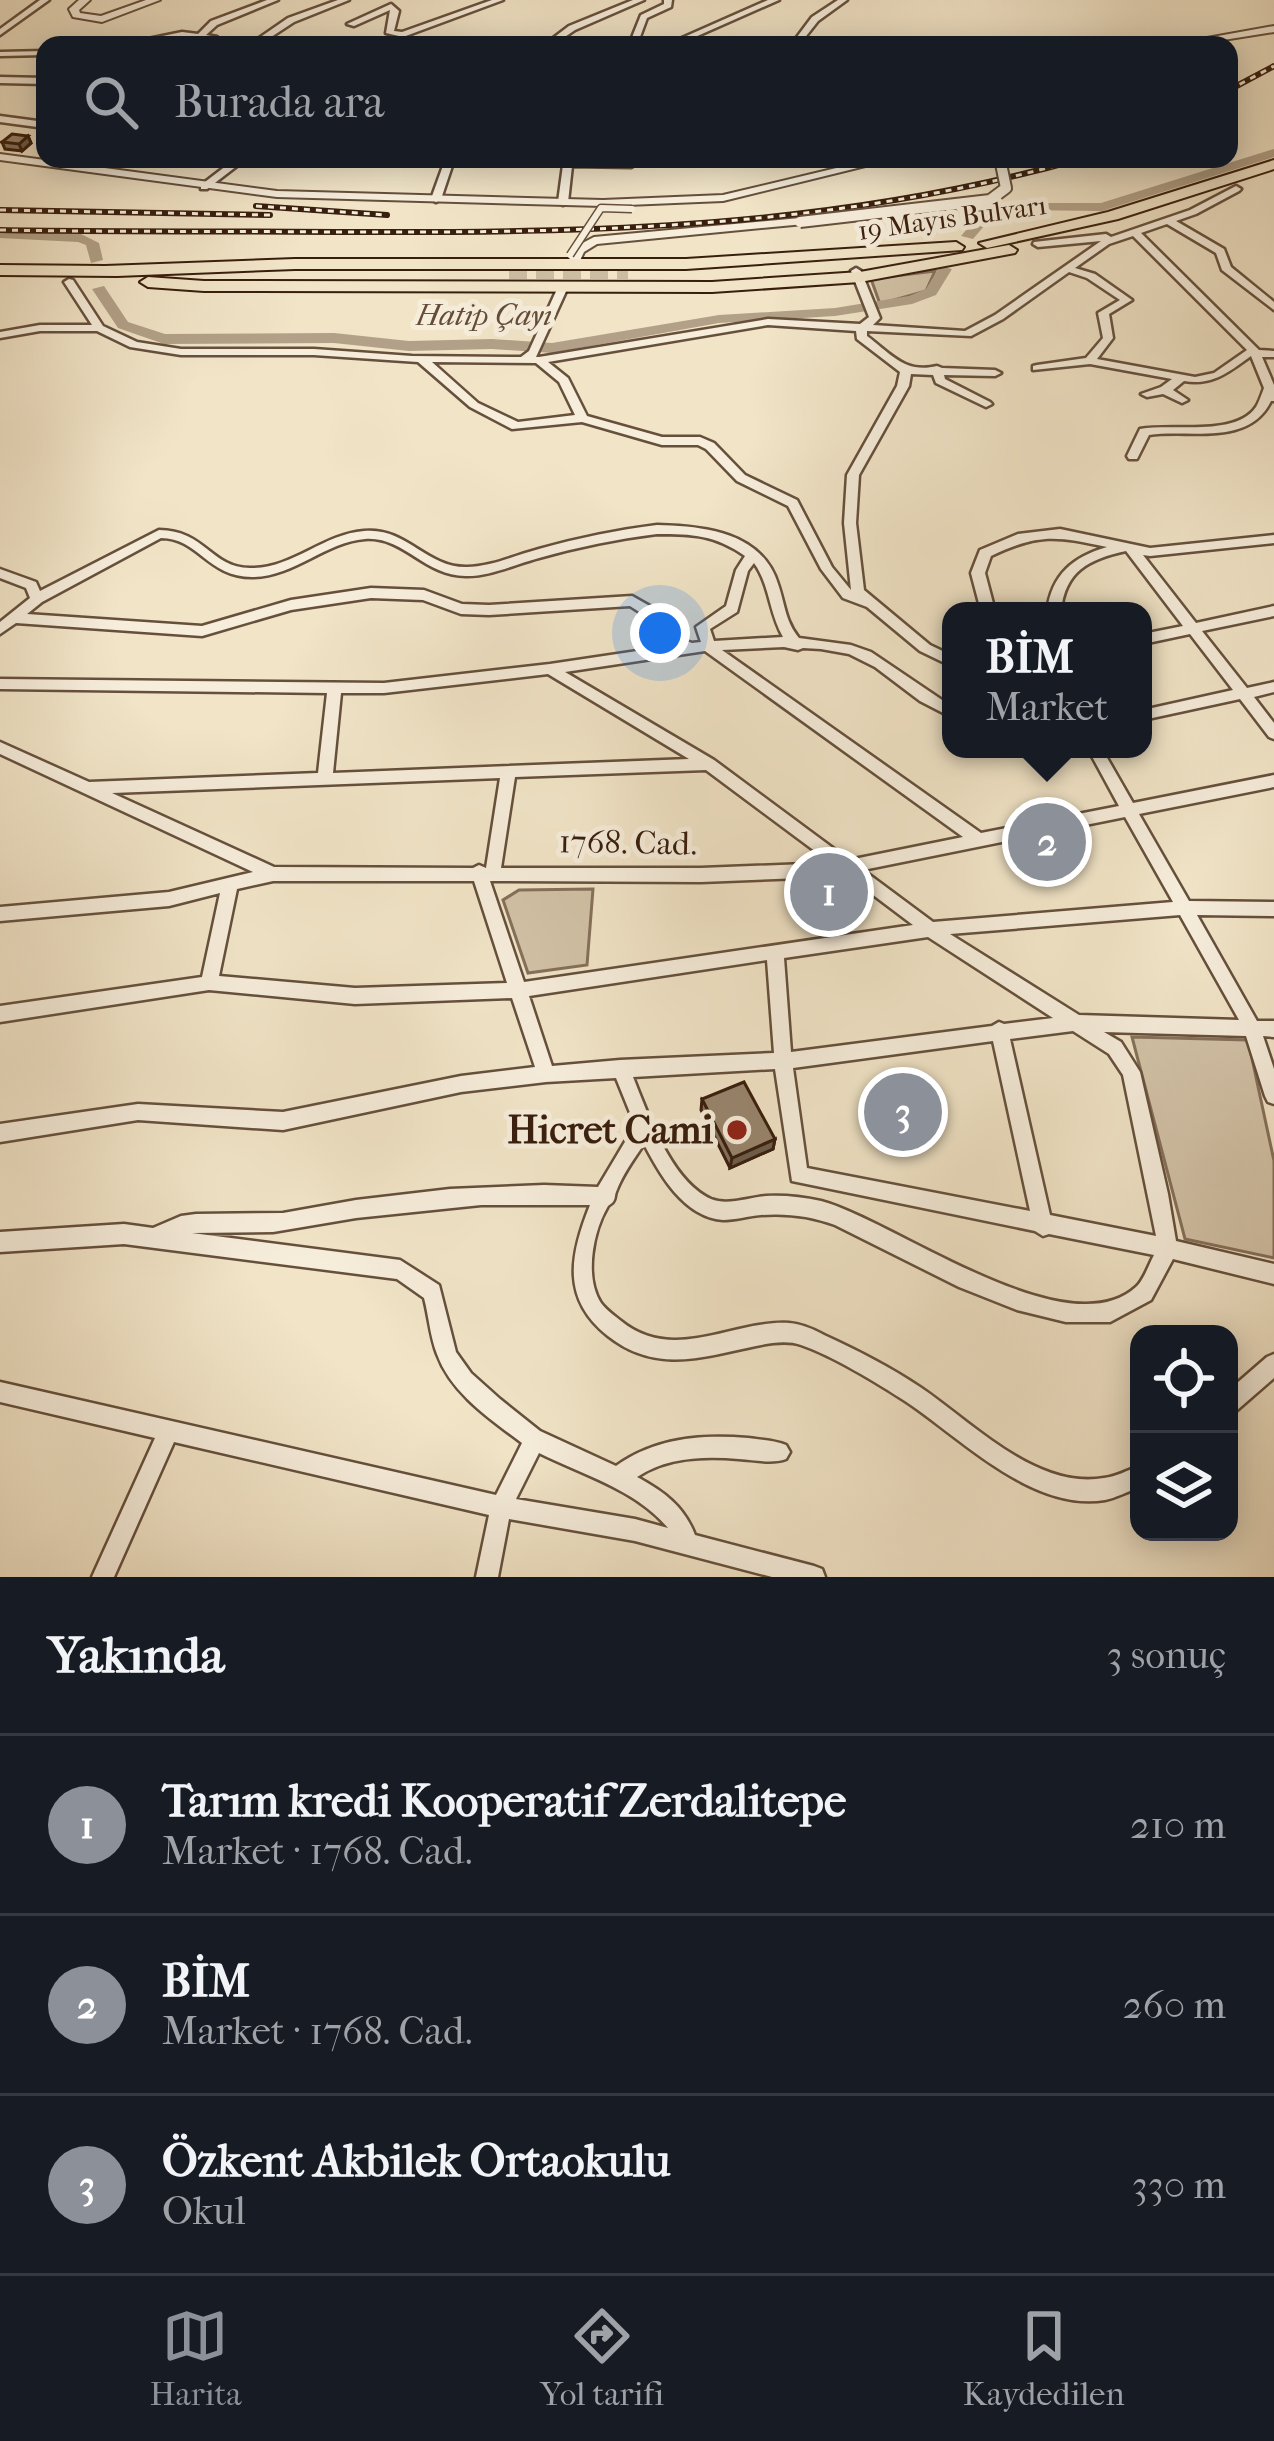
<!DOCTYPE html>
<html lang="tr">
<meta charset="utf-8">
<style>
:root{--surface:#171b24;--page:#242831;--text:#f1f3f6;--muted:#9ea1a6;--line:#363941;--accent:#8c9099}
body{margin:0;font-family:"IM FELL French Canon",serif;background:var(--page);color:var(--text)}
.controls{position:absolute;right:36px;bottom:36px;display:grid;overflow:hidden;border-radius:24px;box-shadow:0 6px 30px #0003}
.controls button{width:108px;height:108px;display:grid;place-items:center;padding:0;border:0;border-bottom:3px solid var(--line);background:var(--surface);color:var(--text);font:60px sans-serif}
.you{position:absolute;left:660px;top:633px;width:42px;height:42px;margin:-30px;border:9px solid #fff;border-radius:50%;background:#1a73e8;box-shadow:0 0 0 18px #1a73e833}
.badge{display:grid;place-items:center;width:78px;height:78px;border-radius:50%;background:var(--accent);color:#fff;font-size:39px;font-weight:700}
.pin{position:absolute;translate:-50% -50%;border:6px solid #fff;box-shadow:0 3px 12px #0006}
.popup{position:absolute;left:942px;top:602px;width:210px;height:156px;box-sizing:border-box;display:grid;place-content:center;border-radius:24px;background:var(--surface);filter:drop-shadow(0 3px 9px #0005);font-size:39px;white-space:nowrap;color:var(--muted)}
.popup b{font-size:45px;color:var(--text)}
.popup::after{content:'';position:absolute;left:50%;top:100%;margin-left:-24px;border:24px solid transparent;border-top-color:var(--surface)}
.list{margin:0;padding:0;list-style:none}
h2{display:flex;justify-content:space-between;align-items:center;height:156px;margin:0;padding:0 48px;font-size:51px}
h2 small{font-size:39px;font-weight:400;color:var(--muted)}
.list li{display:grid;grid-template-columns:78px 1fr auto;gap:36px;align-items:center;box-sizing:border-box;height:180px;padding:0 48px;border-top:3px solid var(--line)}
.list b{display:block;font-size:45px;white-space:nowrap}
.list p{margin:0;font-size:39px;white-space:nowrap;color:var(--muted)}
.list em{font-size:39px;font-style:normal;color:var(--muted)}
.icon{flex:none;width:66px;height:66px;fill:none;stroke:currentColor;stroke-width:2;stroke-linecap:round;stroke-linejoin:round}
.map{position:relative;flex:none;width:1274px;height:1577px;overflow:hidden}
.search{position:absolute;background:var(--surface);box-shadow:0 6px 30px #0003;left:36px;right:36px;top:36px;height:132px;display:flex;align-items:center;gap:30px;box-sizing:border-box;padding:0 42px;border-radius:24px;color:var(--muted);font-size:45px}
.sheet{height:696px;background:var(--surface)}
nav{display:flex;justify-content:space-around;align-items:center;box-sizing:border-box;height:168px;border-top:3px solid var(--line);background:var(--surface);font-size:33px;color:var(--muted)}
nav a{display:grid;justify-items:center;gap:6px}
nav .on{color:var(--accent)}
.map>svg:first-child{display:block}
</style>
<div class="map">
<svg width="1274" height="1577" viewBox="0 0 1274 1577">
<rect width="100%" height="100%" fill="#f1e4c7"/>
<filter id="stains"><feTurbulence type="fractalNoise" baseFrequency=".00167" numOctaves="4"/><feColorMatrix values="0 0 0 0 .2 0 0 0 0 .09 0 0 0 0 .02 0 0 0 .5 -.17"/></filter>
<radialGradient id="worn" r=".72"><stop offset=".6" stop-color="#630" stop-opacity="0"/><stop offset="1" stop-color="#630" stop-opacity=".3"/></radialGradient>
<g fill="#d2c2a7" stroke="#85705a" stroke-width="3">
<polygon points="935,271 926,291 880,304 871,279"/>
<polygon points="593,889 587,965 528,973 503,900 519,890"/>
<polygon points="1132,1037 1248,1040 1274,1161 1274,1258 1185,1239"/>
</g>
<g fill="none" stroke-linecap="round" stroke-linejoin="round">
<g fill="#b2a188" fill-rule="evenodd">
<polygon points="1274,149 1274,157 1102,211 1006,210 992,217 973,239 961,236 982,211 999,203 1101,203"/>
<polygon points="0,230 81,234 99,243 103,260 91,263 86,245 78,242 0,238"/>
<polygon points="940,266 952,269 936,295 912,304 835,316 719,323 552,353 492,349 409,351 334,343 164,344 118,328 92,289 104,286 128,322 165,334 334,333 409,341 492,339 552,343 719,315 835,308 909,296 926,289"/>
</g>
<polyline stroke="#ccbca2" stroke-width="18" stroke-dasharray="18 9" stroke-linecap="butt" points="509,270 628,270"/>
<defs>
<g id="minor">
<polygon points="40,0 49,0 0,35 0,29"/>
<path d="M267 0H278L217 25 206 35 217 37 218 45H210V41C198 41 194 36 181 37 160 37 140 45 119 45L182 32 198 34 211 21Z"/>
<polygon points="338,0 349,0 294,22 259,45 249,45 288,18"/>
<polygon points="492,0 503,0 403,37 386,33 390,10 354,26 347,24 391,4 399,11 394,31 402,32"/>
<polygon points="633,0 644,0 575,30 553,45 544,45 569,26"/>
<polygon points="664,0 672,0 671,7 647,18 637,45 629,45 641,15 664,4"/>
<polygon points="768,0 779,0 677,45 666,45"/>
<polygon points="838,0 847,0 818,21 799,45 791,45 812,17"/>
<polygon points="974,41 977,41 977,45 931,45 935,43"/>
<polygon points="292,43 309,43 313,45 288,45"/>
<polygon points="857,43 889,43 893,45 853,45"/>
<polygon points="45,51 45,55 0,56 0,52"/>
<polygon points="0,77 45,78 45,84 0,83"/>
<polygon points="0,116 45,122 45,128 0,122"/>
<polygon points="235,159 246,159 207,189 201,189 201,185"/>
<polygon points="383,159 626,161 625,159 635,159 636,164 631,167 572,166 568,202 563,205 558,202 563,165 453,163 441,199 436,202 431,199 444,163 388,162"/>
<path d="M1236 186 1241 189 1239 191 1196 214 1176 221 1224 249 1231 267 1274 302V310L1222 270 1216 253 1167 224 1141 233 1259 350 1274 351V357H1262L1274 385V401H1271C1249 447 1189 429 1149 435L1137 459H1129L1127 456 1140 429C1172 423 1236 437 1256 407 1258 404 1263 391 1264 388L1251 356C1229 372 1212 386 1184 381L1173 390 1188 400 1182 403 1163 394 1147 397 1141 394 1161 387 1172 379 1090 364 1033 370V366L1037 365 1086 358 1103 338 1098 313 1120 300 1087 278 1069 272 1003 319 971 336 867 331V336C891 354 905 374 937 366L942 368 995 370 1001 373 995 376 944 375 945 379 990 402 992 404 986 407 936 383 933 375 911 374 909 386 859 475 856 523 864 590 930 645 951 655V666L920 651 867 607 843 598 821 569 788 506 737 481 706 449 698 445H662L582 422 512 429 470 407 418 362 314 355H181L130 347 97 331H40L0 338V332L40 325H92L64 282 69 279 73 280 103 326 137 342 181 349H314L412 356 521 357 529 351 558 287 567 285 568 287 536 357H539L768 319 860 324 869 317 851 271 856 268 861 271 880 318 873 325 965 331 995 315 1101 241 1038 247 1033 244 1034 242 1106 234 1111 237 1190 210ZM1133 236 1247 350 1214 373 1195 377 1097 359 1113 338 1109 314 1132 300 1095 274 1075 268 1109 244ZM768 325 856 331 857 339 900 372 897 386 847 475 844 523 851 590 832 567 797 500 745 475 714 443 700 437H662L587 416 568 378 548 362ZM432 362 536 363 559 382 575 415 518 422 478 403Z"/>
<path d="M657 525C704 526 762 532 778 584 785 604 785 621 799 638L851 645 871 652 951 706V717L920 701 875 667 849 654 821 649 803 648 798 650 784 647 722 650 981 833 1119 806 1088 749H1102L1133 803 1274 775V787L1139 814 1189 901 1274 902V916L1197 915 1257 1021H1274V1037L1263 1036 1274 1069V1104L1268 1102 1265 1096 1246 1036 1104 1032 1121 1042 1140 1072 1168 1194 1176 1241 1274 1264V1284L1173 1259 1151 1300 1110 1322H1066L1017 1310 959 1287 835 1225C811 1216 786 1213 761 1215 748 1216 735 1220 723 1220 684 1217 660 1175 644 1144 634 1159 622 1175 616 1192 615 1194 615 1198 614 1200 613 1203 610 1204 608 1206 593 1231 584 1277 601 1303 606 1310 615 1316 621 1321 674 1364 732 1320 789 1323 802 1324 813 1329 824 1335 857 1350 890 1367 920 1387 972 1422 1036 1490 1104 1478 1116 1477 1128 1470 1139 1466V1488C1128 1491 1116 1498 1105 1500 1032 1512 961 1438 905 1401 877 1383 833 1356 801 1345 787 1340 770 1343 756 1346 703 1357 656 1374 608 1336 561 1299 570 1255 590 1205H481L356 1218 273 1232 192 1233 400 1260 439 1285 456 1352 471 1373 500 1399 540 1431 616 1466C655 1438 701 1434 748 1438 761 1440 774 1440 786 1445L790 1452 786 1459C772 1464 755 1460 739 1459 704 1456 667 1457 637 1477 663 1491 684 1506 695 1535L814 1566 822 1569 825 1577H772L635 1541 509 1519 498 1577H476L489 1515 174 1442 114 1577H92L155 1438 0 1402V1382L496 1495 522 1443C490 1419 451 1393 437 1354 430 1336 429 1317 424 1298L397 1279 124 1244 0 1252V1232L124 1224 153 1228 181 1216 196 1214 283 1213 356 1200 450 1189 544 1185 598 1187 635 1125 616 1078 546 1082 461 1092 283 1130 138 1120 0 1142V1124L138 1104 283 1112 461 1076 535 1067 512 998 355 1004 209 990 0 1022V1006L202 977 220 893 169 906 0 921V907L169 892 253 872 0 754V742L89 782 318 773 327 693 0 689V679L384 683 550 664 671 646 654 639 644 615 630 606 489 615 461 614 423 600 371 598 291 610 202 636 16 623 0 634V622L30 598 26 588 0 578V569L36 582 40 591 159 530C205 530 211 568 250 568 292 569 323 534 364 531 407 527 426 568 467 567 490 567 516 555 539 549 578 538 617 530 657 525ZM657 534C693 534 715 535 745 556L736 570 726 606 696 627 701 642 692 643 665 633 655 609 632 596 489 605 462 604 424 590 371 588 291 600 202 626 27 614 42 602 161 538C198 538 208 577 252 577 294 577 325 542 365 539 404 536 425 577 467 576 491 576 516 564 539 558 578 547 617 539 657 534ZM754 563C770 585 769 613 783 637L714 641 710 629 737 612 748 571ZM705 651 963 837 849 860 714 760 565 672ZM548 674 689 759 333 773 341 693H384ZM706 770 831 863 701 868H501L515 777ZM500 778 486 868 479 865 473 868 274 867 112 793ZM1125 817 1173 902 933 922 863 870ZM844 873 913 925 524 982 490 881 701 882 829 877ZM273 881H474L507 983 355 988 219 976 237 889ZM1180 915 1239 1020 1079 1015 950 934ZM928 937 1053 1018 1004 1024 999 1022 992 1026 791 1052 784 958ZM767 960 774 1053 620 1060 552 1066 529 996ZM1073 1031 1109 1054 1123 1075 1156 1236 1050 1215 1010 1039ZM993 1041 1030 1211 807 1168 793 1068ZM775 1069 792 1181 1035 1231 1043 1236 1049 1234 1154 1255C1149 1264 1144 1280 1136 1287 1067 1350 893 1220 821 1201 803 1197 784 1195 766 1196 749 1197 728 1206 711 1199 671 1181 648 1114 633 1077ZM539 1453C583 1475 635 1489 668 1528L635 1519 516 1499Z"/>
<path d="M1060 529 1150 548 1274 535V543L1150 556 1143 555 1196 623 1274 606V616L1202 631 1247 688 1274 682V692L1254 697 1274 723V739L1269 737 1240 699 1143 720V710L1233 690 1190 634 1143 644V634L1183 626 1126 551C1089 559 1065 571 1061 611H1047C1052 574 1073 557 1107 547 1056 536 1039 533 991 556L985 573 995 611H981L971 573 980 550 1018 534Z"/>
<polygon points="1274,1354 1274,1378 1236,1411 1229,1414 1229,1390 1267,1357"/>
</g>
<g id="tertiary">
<polygon points="79,0 90,0 79,10 80,13 101,16 146,0 160,0 102,22 73,17 69,9"/>
<polygon points="1274,26 1274,32 1192,45 1168,45"/>
<polygon points="0,154 277,191 603,200 723,195 874,159 894,159 723,201 603,206 277,197 0,160"/>
<polygon points="800,218 804,220 804,224 597,244 584,252 577,267 567,264 575,247 594,237"/>
</g>
<g id="trunk">
<polygon points="1274,160 1274,169 1118,219 987,248 979,243 1108,212"/>
<polygon points="956,242 964,247 962,250 686,269 295,269 117,276 0,275 0,265 105,266 295,259 686,259"/>
<polygon points="1009,245 1017,250 1015,253 860,282 712,292 204,291 148,287 140,282 148,277 204,281 712,282 860,272"/>
</g>
</defs>
<use href="#minor" stroke="#66503c" stroke-width="5"/>
<use href="#tertiary" stroke="#66503c" stroke-width="4"/>
<use href="#trunk" stroke="#381e0d" stroke-width="4"/>
<use href="#minor" fill="#f6eddb" fill-rule="evenodd"/>
<use href="#tertiary" fill="#f6eddb" fill-rule="evenodd"/>
<use href="#trunk" fill="#f1e4c7" fill-rule="evenodd"/>
<defs>
<g id="rail">
<polyline points="1229,90 1274,66"/>
<polyline points="256,206 387,215"/>
<polyline points="0,210 270,215"/>
<path d="M0 230C113 232 225 231 338 232 593 233 833 229 1080 159"/>
</g>
</defs>
<use href="#rail" stroke="#381e0d" stroke-width="6"/>
<use href="#rail" stroke="#f6eddb" stroke-width="3" stroke-dasharray="6" stroke-linecap="butt"/>
<defs>
<polyline id="pedestrian-bridge" points="570,255 601,208 632,209"/>
<polyline id="tertiary-bridge" points="800,222 990,200 1006,188 1000,159"/>
</defs>
<use href="#pedestrian-bridge" stroke="#66503c" stroke-width="9" stroke-linecap="butt"/>
<use href="#tertiary-bridge" stroke="#66503c" stroke-width="14" stroke-linecap="butt"/>
<use href="#pedestrian-bridge" stroke="#f6eddb" stroke-width="6"/>
<use href="#tertiary-bridge" stroke="#f6eddb" stroke-width="10"/>
</g>
<g fill="#83725f" stroke="#381e0d" stroke-width="3">
<polygon points="28,136 31,143 22,151 5,149 2,142"/>
<polygon points="702,1099 775,1139 773,1149 730,1168 701,1110"/>
</g>
<g fill="#6a5d4d" stroke="#381e0d" stroke-width="3">
<polygon points="28,136 31,143 22,151 19,144"/>
<polygon points="775,1139 773,1149 730,1168 732,1158"/>
</g>
<g fill="#98856e" stroke="#381e0d" stroke-width="3">
<polygon points="12,134 28,136 19,144 2,142"/>
<polygon points="744,1082 775,1139 732,1158 702,1099"/>
</g>
<circle fill="#8f2418" stroke="#f6eddb" stroke-width="4.5" cx="737" cy="1130" r="12"/>
<g text-anchor="middle" dominant-baseline="central" stroke-width="10" stroke-linejoin="round" paint-order="stroke">
<g font-size="27" fill="#381e0d" stroke="#f6eddb">
<text transform="translate(952 218) rotate(-8)">19 Mayıs Bulvarı</text>
</g>
<g font-size="30" font-style="italic" fill="#634c38" stroke="#f6eddb">
<text x="484" y="315">Hatip Çayı</text>
</g>
<g font-size="33" fill="#381e0d" stroke="#f6eddb">
<text transform="translate(628 843) rotate(1)">1768. Cad.</text>
</g>
<g font-size="39" font-weight="bold" fill="#381e0d" stroke="#f6eddb" text-anchor="end">
<text x="713" y="1130">Hicret Cami</text>
</g>
</g>
<rect width="100%" height="100%" filter="url(#stains)"/>
<rect width="100%" height="100%" fill="url(#worn)"/>
</svg>
<div class="controls">
<button><svg class="icon" aria-label="locate" viewBox="0 0 24 24"><circle cx="12" cy="12" r="6"/><path d="M12 2v4M12 18v4M2 12h4M18 12h4"/></svg></button>
<button><svg class="icon" aria-label="layers" viewBox="0 0 24 24"><path d="M12 4l9 5-9 5-9-5zM3 14l9 5 9-5"/></svg></button>
</div>
<div class="you"></div>
<div class="pin badge" style="left:829px;top:892px">1</div>
<div class="pin badge" style="left:1047px;top:842px">2</div>
<div class="popup"><b>BİM</b>Market</div>
<div class="pin badge" style="left:903px;top:1112px">3</div>
<div class="search"><svg class="icon" aria-label="search" viewBox="0 0 24 24"><circle cx="10" cy="10" r="6"/><path d="M15 15l6 6"/></svg>Burada ara</div>
</div>
<section class="sheet">
<h2>Yakında<small>3 sonuç</small></h2>
<ul class="list">
<li><span class="badge">1</span><div><b>Tarım kredi Kooperatif Zerdalitepe</b><p>Market · 1768. Cad.</p></div><em>210 m</em></li>
<li><span class="badge">2</span><div><b>BİM</b><p>Market · 1768. Cad.</p></div><em>260 m</em></li>
<li><span class="badge">3</span><div><b>Özkent Akbilek Ortaokulu</b><p>Okul</p></div><em>330 m</em></li>
</ul>
</section>
<nav>
<a class="on"><svg class="icon" aria-label="map" viewBox="0 0 24 24"><path d="M3 6l6-2 6 2 6-2v14l-6 2-6-2-6 2zM9 4v14M15 6v14"/></svg>Harita</a>
<a><svg class="icon" aria-label="directions" viewBox="0 0 24 24"><path d="M12 3l9 9-9 9-9-9zM9 14v-3h6M13 9l2 2-2 2"/></svg>Yol tarifi</a>
<a><svg class="icon" aria-label="saved" viewBox="0 0 24 24"><path d="M7 4h10v16l-5-4-5 4z"/></svg>Kaydedilen</a>
</nav>
